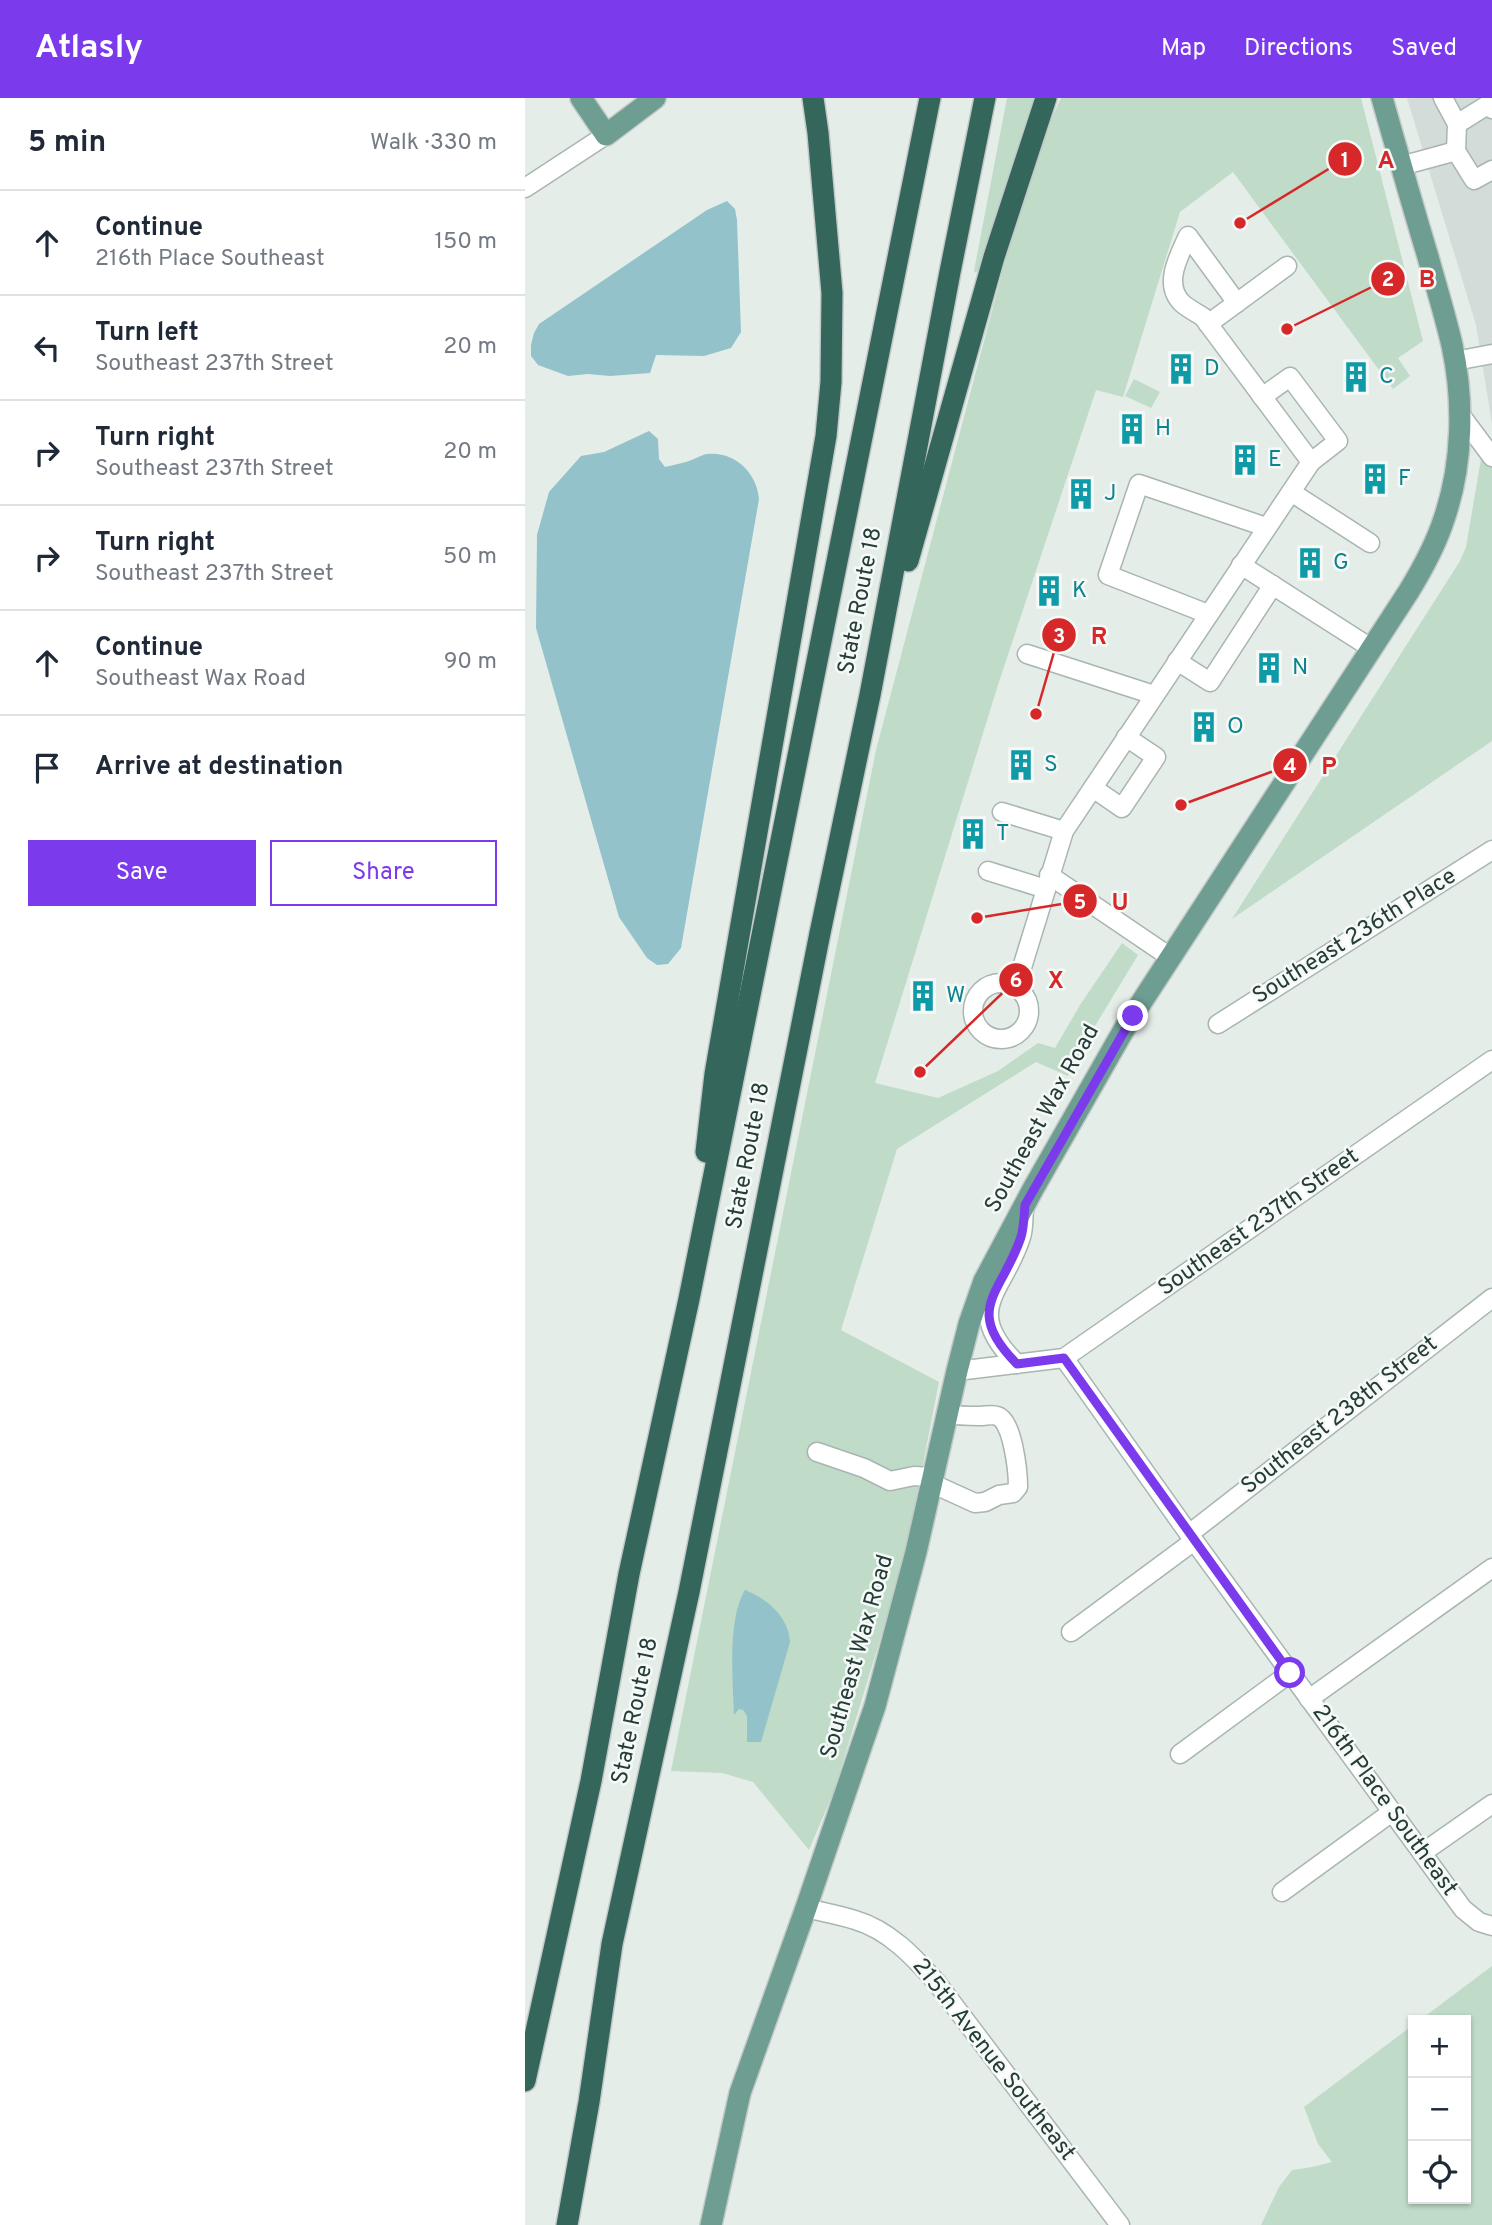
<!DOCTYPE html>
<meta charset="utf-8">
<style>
:root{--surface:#fff;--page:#f2f2f3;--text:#1f2937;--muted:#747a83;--line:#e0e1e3;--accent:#7c3aed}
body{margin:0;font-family:Overpass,sans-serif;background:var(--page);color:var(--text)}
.controls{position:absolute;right:21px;bottom:21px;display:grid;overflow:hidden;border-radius:0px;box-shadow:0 2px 5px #0004}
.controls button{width:63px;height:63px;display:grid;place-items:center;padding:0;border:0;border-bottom:2px solid var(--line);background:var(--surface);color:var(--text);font:35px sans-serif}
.stop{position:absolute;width:21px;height:21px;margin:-16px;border:5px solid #7c3aed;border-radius:50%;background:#fff}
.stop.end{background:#7c3aed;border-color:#fff;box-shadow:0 2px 7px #0008}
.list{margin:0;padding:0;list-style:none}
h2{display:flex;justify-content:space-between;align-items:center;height:91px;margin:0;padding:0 28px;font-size:30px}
h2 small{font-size:23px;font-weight:400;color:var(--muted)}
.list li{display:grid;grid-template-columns:46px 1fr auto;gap:21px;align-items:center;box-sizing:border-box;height:105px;padding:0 28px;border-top:2px solid var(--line)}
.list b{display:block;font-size:26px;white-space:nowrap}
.list p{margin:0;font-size:23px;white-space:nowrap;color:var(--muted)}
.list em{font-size:23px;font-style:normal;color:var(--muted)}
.actions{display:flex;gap:14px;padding:21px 28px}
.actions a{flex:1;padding:16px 0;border:2px solid var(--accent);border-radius:0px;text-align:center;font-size:24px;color:var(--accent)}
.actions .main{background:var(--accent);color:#fff}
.icon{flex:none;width:38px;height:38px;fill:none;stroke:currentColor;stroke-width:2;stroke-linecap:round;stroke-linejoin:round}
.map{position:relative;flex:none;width:967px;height:2127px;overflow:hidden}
header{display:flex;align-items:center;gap:42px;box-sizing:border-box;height:98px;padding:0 35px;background:var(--accent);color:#fff}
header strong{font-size:33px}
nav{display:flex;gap:38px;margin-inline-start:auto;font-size:24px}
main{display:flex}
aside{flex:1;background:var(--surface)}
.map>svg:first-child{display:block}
</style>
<header>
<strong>Atlasly</strong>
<nav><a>Map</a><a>Directions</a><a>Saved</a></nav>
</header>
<main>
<aside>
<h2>5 min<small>Walk · 330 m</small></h2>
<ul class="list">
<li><svg class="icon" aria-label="ahead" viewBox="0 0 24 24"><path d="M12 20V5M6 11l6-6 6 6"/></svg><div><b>Continue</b><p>216th Place Southeast</p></div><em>150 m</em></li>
<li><svg class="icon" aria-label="left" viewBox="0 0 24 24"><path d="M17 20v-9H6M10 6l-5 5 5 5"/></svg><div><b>Turn left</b><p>Southeast 237th Street</p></div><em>20 m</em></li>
<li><svg class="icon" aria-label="right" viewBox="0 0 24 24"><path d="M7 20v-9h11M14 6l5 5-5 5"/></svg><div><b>Turn right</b><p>Southeast 237th Street</p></div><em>20 m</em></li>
<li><svg class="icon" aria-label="right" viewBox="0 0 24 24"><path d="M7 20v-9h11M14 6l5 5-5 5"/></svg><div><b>Turn right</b><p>Southeast 237th Street</p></div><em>50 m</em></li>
<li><svg class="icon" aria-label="ahead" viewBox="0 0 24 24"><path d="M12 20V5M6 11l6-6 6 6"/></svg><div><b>Continue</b><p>Southeast Wax Road</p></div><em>90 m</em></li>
<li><svg class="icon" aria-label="arrive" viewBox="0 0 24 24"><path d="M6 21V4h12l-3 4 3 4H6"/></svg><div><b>Arrive at destination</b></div></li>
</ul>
<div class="actions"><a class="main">Save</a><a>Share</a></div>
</aside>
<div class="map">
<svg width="967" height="2127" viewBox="0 0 967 2127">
<rect width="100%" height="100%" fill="#e5ede9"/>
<polygon fill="#d3dcd8" points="882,0 967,0 967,326 951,227"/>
<g fill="#c0dbc8">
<polygon points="482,0 513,0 476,105 459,164 451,175 449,173"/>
<polygon points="536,0 836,0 898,243 873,260 885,278 868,291 708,74 655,114 598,299 571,292 472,590 350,985 413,1000 473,973 513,945 530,950 555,907 597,845 613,857 570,928 543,978 511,964 372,1051 316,1232 414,1284 379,1463 309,1693 284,1752 228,1684 197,1675 146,1673 351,652 495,107 519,37"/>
<polygon points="609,281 635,294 626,310 600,298"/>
<polygon points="956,361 963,361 967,366 967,643 707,821 935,463 941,449"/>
<polygon points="967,1868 967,2127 736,2127 754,2089 767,2072 787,2069 807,2064 793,2046 779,2009 888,1927 888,2101 941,2101 941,1922 895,1922"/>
</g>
<g fill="#93c2cb">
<polygon points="202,103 210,111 212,122 216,234 206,250 179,258 131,257 125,275 85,278 63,276 43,278 13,267 6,258 6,247 9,235 14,226 182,112"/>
<path d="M124 333 133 341 134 361 140 369C148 367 154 366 161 364 169 362 175 357 182 356 210 353 232 375 234 401L156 850 143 866 132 867 122 860 94 819 11 530 12 437 24 394 56 358 79 354Z"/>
<path d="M220 1492C241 1500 264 1519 265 1544L236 1644H222V1618L218 1612 214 1611 209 1617C208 1583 202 1522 220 1492Z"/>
</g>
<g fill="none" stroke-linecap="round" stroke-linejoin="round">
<defs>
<g id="minor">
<polyline points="918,0 932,26 931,53 949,82 967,72"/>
<polyline points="932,26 964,6 967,11"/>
<polyline points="876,68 931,53"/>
<polyline points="0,90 81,37"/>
<polyline points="683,226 762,168"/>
<polyline points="930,263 967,256"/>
<polyline points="737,299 765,279 813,343 786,364"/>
<polyline points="935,316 967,359"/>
<polyline points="766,394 845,445"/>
<polyline points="716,467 846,550"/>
<polyline points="683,516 583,477 614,386 741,429"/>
<polyline points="502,556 629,597"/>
<polyline points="652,563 685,584 748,487"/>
<polyline points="568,690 597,710 631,659 601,639"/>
<polyline points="477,714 539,733"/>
<polyline points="463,773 521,791"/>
<polyline points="524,777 645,859"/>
<circle cx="476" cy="913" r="28"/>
<path d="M491 889 539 733 786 364 678 219C672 215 664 211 658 206 637 187 654 158 663 138L712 205"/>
<polyline points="693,926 967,752"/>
<polyline points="539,1260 664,1436 938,1811 954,1824 967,1828"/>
<path d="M492 1266C436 1210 478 1196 496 1139 499 1130 498 1120 499 1111"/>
<polyline points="432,1273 539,1260 967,962"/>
<polyline points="292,1354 339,1370 365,1383 389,1378 408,1379"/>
<path d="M406 1385 450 1405 460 1404 474 1397 488 1395 493 1389C493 1375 488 1322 472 1318 467 1316 461 1318 455 1318 444 1318 433 1318 422 1316"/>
<polyline points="664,1436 967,1200"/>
<polyline points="546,1534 669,1443"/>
<polyline points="784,1601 967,1470"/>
<polyline points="655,1656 765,1575"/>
<polyline points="897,1755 967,1706"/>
<polyline points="757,1794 867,1714"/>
<path d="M281 1810C297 1814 314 1817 330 1822 364 1832 389 1859 412 1885L595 2127"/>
</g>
<g id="major">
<polyline points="56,0 81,37 130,0"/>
<path d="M186 2127 215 1995 281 1810 350 1608 391 1454 432 1273 444 1226 459 1183 508 1091 601 928 884 493C898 470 911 446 919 421 938 366 939 302 927 247 920 217 911 188 903 159 887 106 872 53 857 0"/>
</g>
<g id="highway">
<polyline points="383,463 469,159 521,0"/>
<polyline points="181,1054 190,976 301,338 306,284 307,195 293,35 288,0"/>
<polyline points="0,1983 66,1683 104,1476 164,1201 405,0"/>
<polyline points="42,2127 64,2004 87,1846 164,1494 295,835 345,597 425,174 460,0"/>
</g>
</defs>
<use href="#minor" stroke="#a8b5b0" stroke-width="21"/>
<use href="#major" stroke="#c2c9c7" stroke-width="24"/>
<use href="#highway" stroke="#c2c9c7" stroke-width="24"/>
<use href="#minor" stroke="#fff" stroke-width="18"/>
<use href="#major" stroke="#6e9d92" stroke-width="21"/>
<use href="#highway" stroke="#35665c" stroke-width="21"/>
</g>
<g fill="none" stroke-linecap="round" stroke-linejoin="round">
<path stroke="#7c3aed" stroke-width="9" d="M608 918 500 1107C499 1117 499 1129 496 1139 477 1196 437 1211 492 1266L539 1260 765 1575"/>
</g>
<defs>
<symbol id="building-bare" viewBox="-9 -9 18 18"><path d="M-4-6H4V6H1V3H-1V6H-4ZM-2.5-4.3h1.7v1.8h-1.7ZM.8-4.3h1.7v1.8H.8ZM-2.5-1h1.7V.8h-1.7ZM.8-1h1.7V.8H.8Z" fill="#0f9aa8" stroke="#f5f9f7" stroke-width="2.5" paint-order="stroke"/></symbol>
</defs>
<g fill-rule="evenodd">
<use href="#building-bare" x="634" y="249" width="44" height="44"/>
<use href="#building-bare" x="809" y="257" width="44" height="44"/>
<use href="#building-bare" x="585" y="309" width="44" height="44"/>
<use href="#building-bare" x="698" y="340" width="44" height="44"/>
<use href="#building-bare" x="828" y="359" width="44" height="44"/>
<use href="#building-bare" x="534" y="374" width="44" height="44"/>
<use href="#building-bare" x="763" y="443" width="44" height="44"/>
<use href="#building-bare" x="502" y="471" width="44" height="44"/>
<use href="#building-bare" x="722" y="548" width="44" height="44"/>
<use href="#building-bare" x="657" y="607" width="44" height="44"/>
<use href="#building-bare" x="474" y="645" width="44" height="44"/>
<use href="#building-bare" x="426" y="714" width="44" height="44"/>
<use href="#building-bare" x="376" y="876" width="44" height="44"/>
</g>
<g text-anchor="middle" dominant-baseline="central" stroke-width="5" stroke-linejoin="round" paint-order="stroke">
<g font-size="23" fill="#0d838f" stroke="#f5f9f7" text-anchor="start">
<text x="679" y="271">D</text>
<text x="854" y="279">C</text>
<text x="630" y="331">H</text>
<text x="743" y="362">E</text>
<text x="873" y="381">F</text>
<text x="579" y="396">J</text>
<text x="808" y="465">G</text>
<text x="547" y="493">K</text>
<text x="767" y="570">N</text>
<text x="702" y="629">O</text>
<text x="519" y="667">S</text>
<text x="471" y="736">T</text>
<text x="421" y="898">W</text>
</g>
<g font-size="23" fill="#263d37" stroke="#f5f9f7">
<text transform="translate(336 503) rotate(-79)">State Route 18</text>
<text transform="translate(830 839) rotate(-32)">Southeast 236th Place</text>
<text transform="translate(518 1021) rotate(-61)">Southeast Wax Road</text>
<text transform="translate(224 1058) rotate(-79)">State Route 18</text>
<text transform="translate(734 1125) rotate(-35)">Southeast 237th Street</text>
<text transform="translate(815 1318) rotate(-38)">Southeast 238th Street</text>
<text transform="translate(333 1559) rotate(-74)">Southeast Wax Road</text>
<text transform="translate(111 1613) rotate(-78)">State Route 18</text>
<text transform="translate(859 1703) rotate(54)">216th Place Southeast</text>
<text transform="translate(468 1962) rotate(52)">215th Avenue Southeast</text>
</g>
</g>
<path fill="none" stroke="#d62828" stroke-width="2.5" d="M715 125L820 61M762 231L863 181M511 616L534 537M656 707L765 667M452 820L555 803M395 974L491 882"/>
<g fill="#d62828" stroke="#f5f9f7" stroke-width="2.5">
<circle cx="715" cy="125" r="7"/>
<circle cx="762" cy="231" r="7"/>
<circle cx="511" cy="616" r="7"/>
<circle cx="656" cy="707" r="7"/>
<circle cx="452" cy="820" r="7"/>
<circle cx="395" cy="974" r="7"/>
<circle cx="820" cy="61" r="18"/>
<circle cx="863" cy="181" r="18"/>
<circle cx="534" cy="537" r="18"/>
<circle cx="765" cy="667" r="18"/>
<circle cx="555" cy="803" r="18"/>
<circle cx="491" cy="882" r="18"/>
</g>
<g font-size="21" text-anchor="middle" font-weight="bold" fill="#fff">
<text x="820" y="69">1</text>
<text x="863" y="188">2</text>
<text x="534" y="545">3</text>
<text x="765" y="675">4</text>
<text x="555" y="811">5</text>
<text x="491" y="889">6</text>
</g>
<g font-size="24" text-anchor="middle" font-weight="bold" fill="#d62828" stroke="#f5f9f7" stroke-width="5" stroke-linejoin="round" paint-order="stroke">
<text x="861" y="70">A</text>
<text x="902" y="189">B</text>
<text x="574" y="546">R</text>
<text x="804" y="676">P</text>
<text x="595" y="812">U</text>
<text x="531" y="890">X</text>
</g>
</svg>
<div class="controls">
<button>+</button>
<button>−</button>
<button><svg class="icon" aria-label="locate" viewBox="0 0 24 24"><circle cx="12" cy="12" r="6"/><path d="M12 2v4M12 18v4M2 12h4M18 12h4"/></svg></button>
</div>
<div class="stop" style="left:765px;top:1575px"></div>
<div class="stop end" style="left:608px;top:918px"></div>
</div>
</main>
